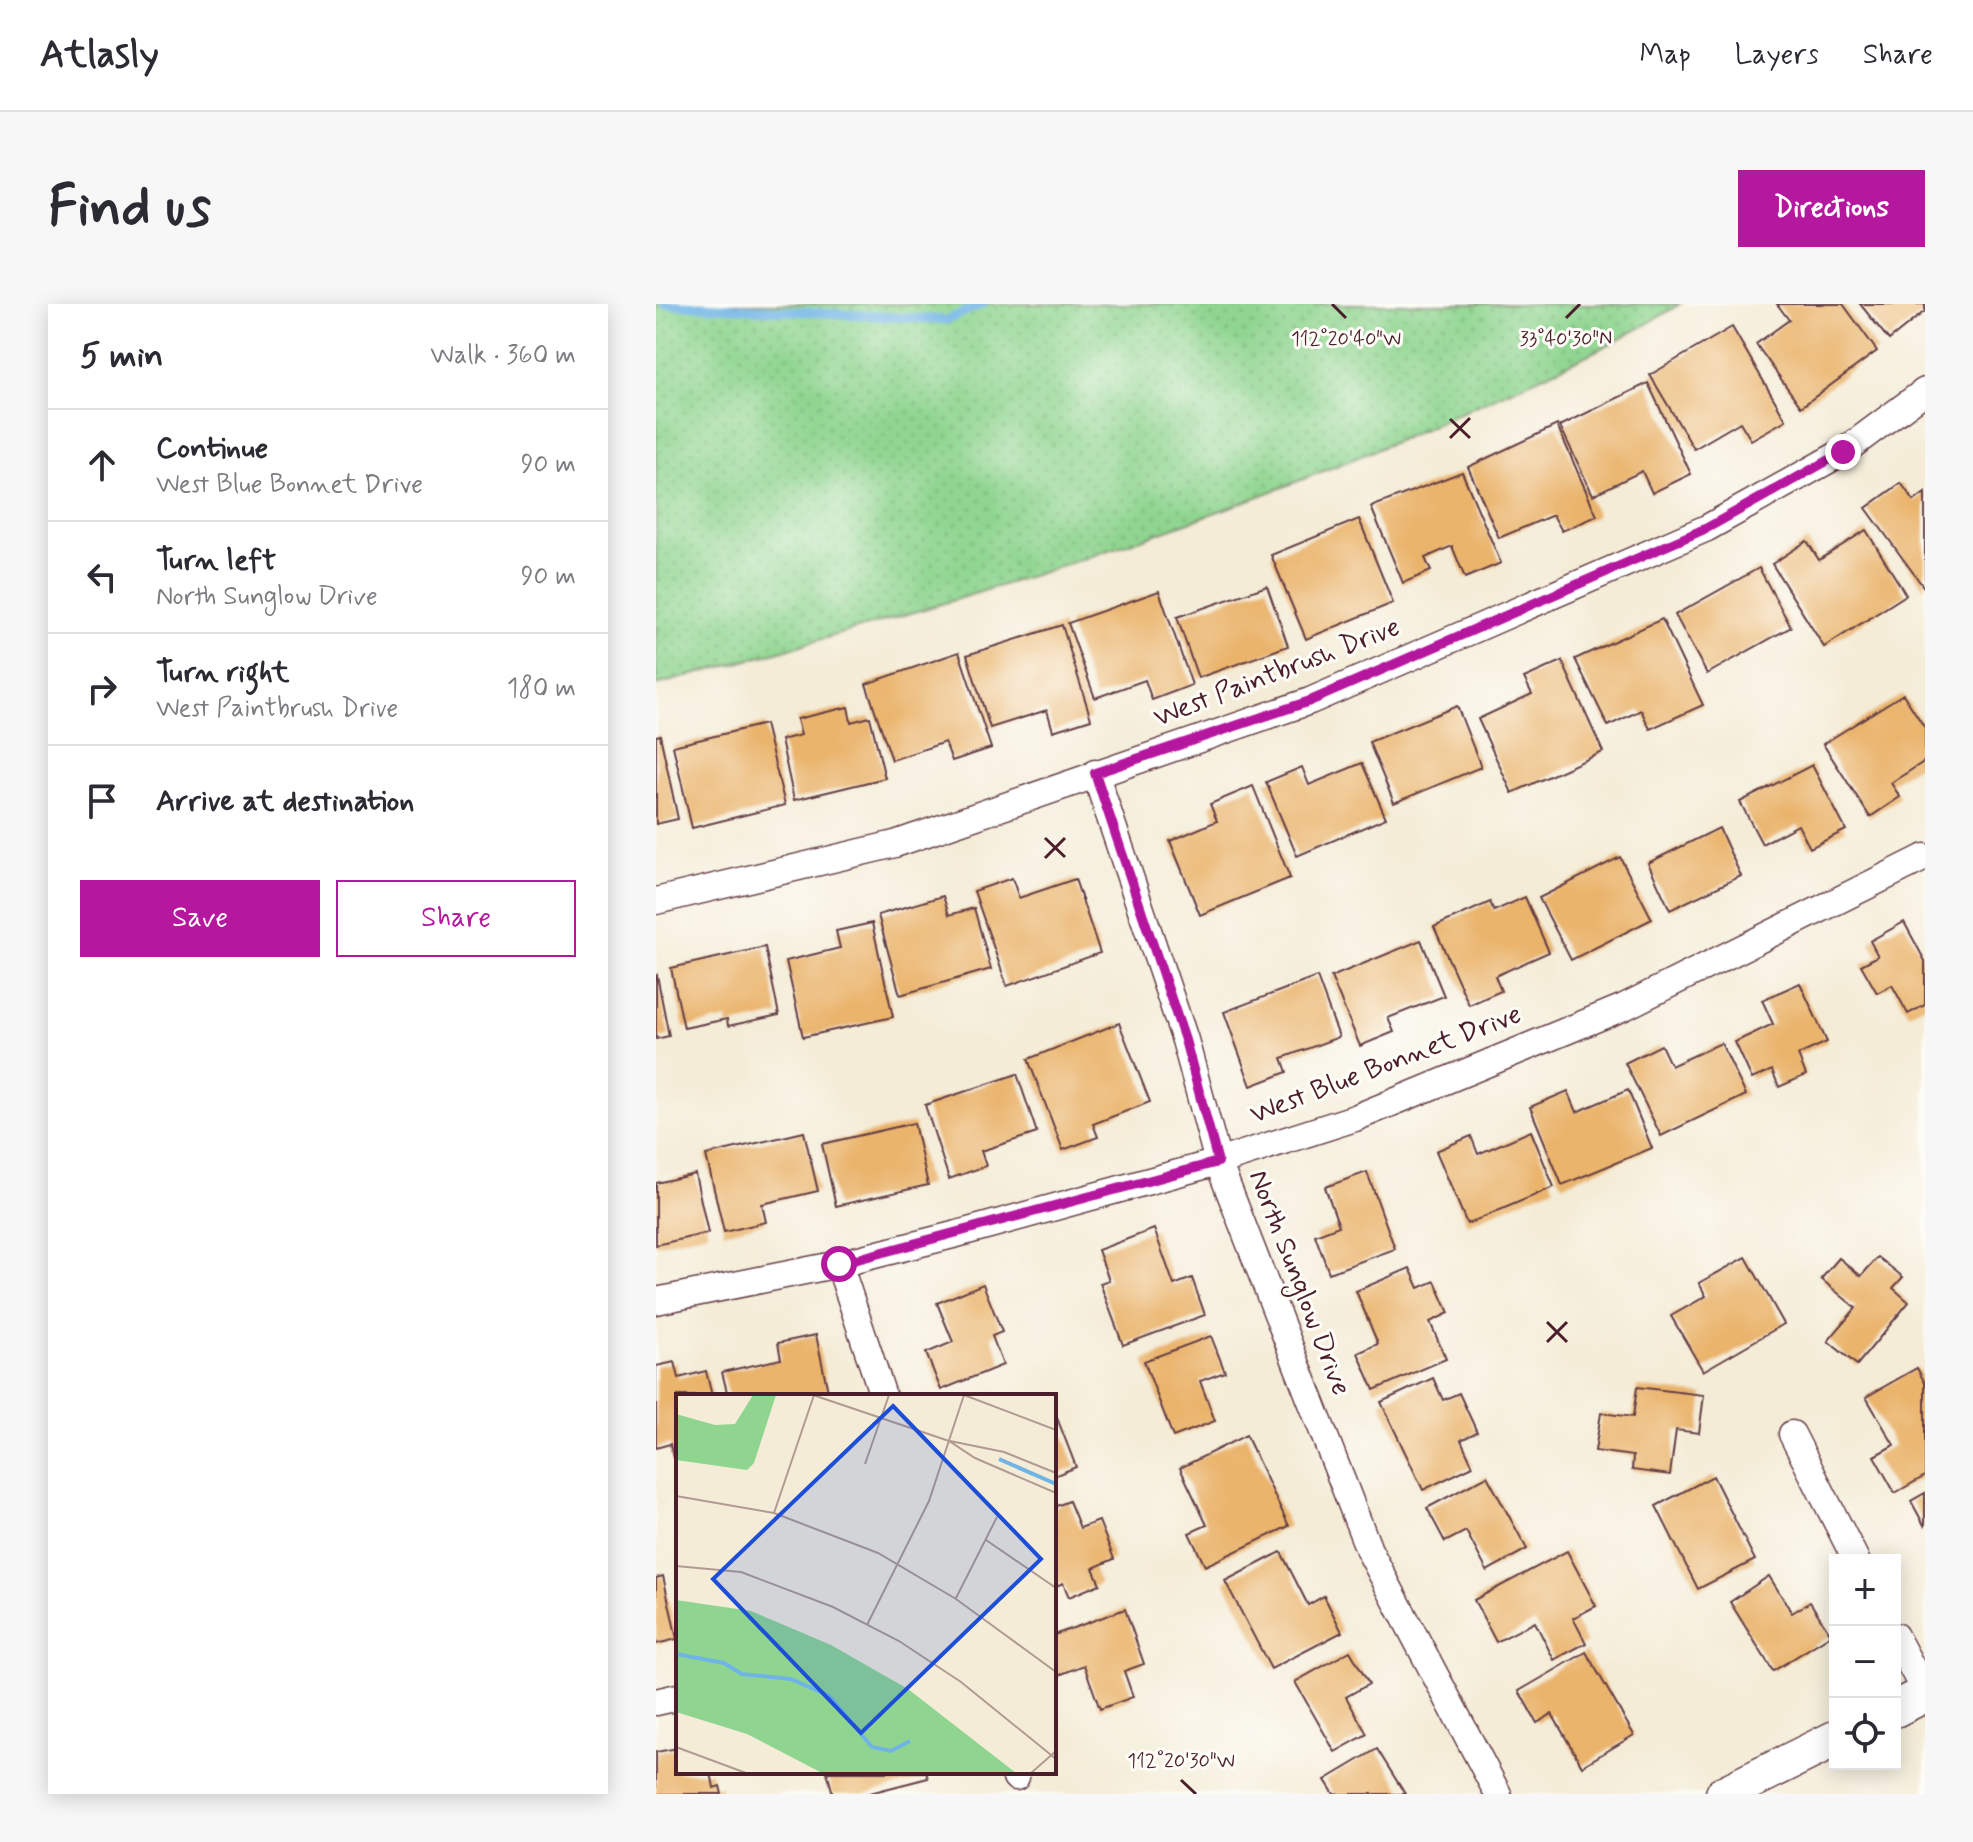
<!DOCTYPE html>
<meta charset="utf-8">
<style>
:root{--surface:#fff;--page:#f7f7f7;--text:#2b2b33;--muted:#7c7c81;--line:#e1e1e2;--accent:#b5179e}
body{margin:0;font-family:Mynerve,sans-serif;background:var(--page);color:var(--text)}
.controls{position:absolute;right:24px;bottom:24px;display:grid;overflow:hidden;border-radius:0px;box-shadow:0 4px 20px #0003}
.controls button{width:72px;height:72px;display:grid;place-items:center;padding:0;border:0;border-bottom:2px solid var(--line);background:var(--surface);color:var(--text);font:40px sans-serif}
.stop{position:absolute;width:24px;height:24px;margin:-18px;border:6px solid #b5179e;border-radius:50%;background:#fff}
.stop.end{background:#b5179e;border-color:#fff;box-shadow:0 2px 8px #0008}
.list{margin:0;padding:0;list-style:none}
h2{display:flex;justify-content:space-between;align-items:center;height:104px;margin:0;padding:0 32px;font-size:34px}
h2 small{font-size:26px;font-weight:400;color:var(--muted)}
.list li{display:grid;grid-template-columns:52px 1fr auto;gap:24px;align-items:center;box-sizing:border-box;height:112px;padding:0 32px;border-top:2px solid var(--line)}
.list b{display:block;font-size:30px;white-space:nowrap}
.list p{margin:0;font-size:26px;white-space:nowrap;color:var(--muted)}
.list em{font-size:26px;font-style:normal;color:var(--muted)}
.actions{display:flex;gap:16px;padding:24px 32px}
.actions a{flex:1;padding:18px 0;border:2px solid var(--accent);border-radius:0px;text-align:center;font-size:28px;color:var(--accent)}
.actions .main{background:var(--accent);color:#fff}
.icon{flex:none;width:44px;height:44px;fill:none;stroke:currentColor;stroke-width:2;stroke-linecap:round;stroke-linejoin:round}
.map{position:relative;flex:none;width:1269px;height:1490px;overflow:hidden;border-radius:0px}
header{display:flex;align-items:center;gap:48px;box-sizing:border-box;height:112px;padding:0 40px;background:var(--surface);border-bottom:2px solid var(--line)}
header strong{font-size:38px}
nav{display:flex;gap:44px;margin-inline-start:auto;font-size:28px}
.intro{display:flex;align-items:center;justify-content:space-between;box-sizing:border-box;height:192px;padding:0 48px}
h1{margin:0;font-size:56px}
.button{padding:20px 36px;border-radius:0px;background:var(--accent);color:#fff;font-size:28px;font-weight:700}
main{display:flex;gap:48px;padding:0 48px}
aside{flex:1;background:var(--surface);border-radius:0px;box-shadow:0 4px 20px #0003}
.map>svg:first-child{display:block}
</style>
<header>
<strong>Atlasly</strong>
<nav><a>Map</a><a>Layers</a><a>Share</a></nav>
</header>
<div class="intro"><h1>Find us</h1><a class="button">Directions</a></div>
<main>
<aside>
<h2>5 min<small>Walk · 360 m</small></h2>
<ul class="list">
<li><svg class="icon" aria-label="ahead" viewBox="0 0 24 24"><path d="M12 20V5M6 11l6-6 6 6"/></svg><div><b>Continue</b><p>West Blue Bonnet Drive</p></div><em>90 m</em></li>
<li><svg class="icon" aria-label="left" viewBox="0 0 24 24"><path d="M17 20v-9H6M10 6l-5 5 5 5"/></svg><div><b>Turn left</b><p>North Sunglow Drive</p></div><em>90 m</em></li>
<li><svg class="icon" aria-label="right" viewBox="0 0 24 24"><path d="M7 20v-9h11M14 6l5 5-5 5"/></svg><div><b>Turn right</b><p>West Paintbrush Drive</p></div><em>180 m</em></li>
<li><svg class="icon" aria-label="arrive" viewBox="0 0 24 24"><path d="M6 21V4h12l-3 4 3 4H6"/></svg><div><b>Arrive at destination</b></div></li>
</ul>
<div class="actions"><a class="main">Save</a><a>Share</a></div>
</aside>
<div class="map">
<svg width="1269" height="1490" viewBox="0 0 1269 1490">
<defs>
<pattern id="green-dots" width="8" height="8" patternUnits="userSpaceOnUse" patternTransform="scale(2)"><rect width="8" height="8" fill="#8fd590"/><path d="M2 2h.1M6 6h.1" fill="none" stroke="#7db67c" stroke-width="1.8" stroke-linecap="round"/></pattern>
</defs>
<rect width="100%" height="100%" fill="#fdfcf7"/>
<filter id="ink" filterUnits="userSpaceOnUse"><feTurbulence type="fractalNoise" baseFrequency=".0125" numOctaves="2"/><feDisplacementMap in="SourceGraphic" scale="16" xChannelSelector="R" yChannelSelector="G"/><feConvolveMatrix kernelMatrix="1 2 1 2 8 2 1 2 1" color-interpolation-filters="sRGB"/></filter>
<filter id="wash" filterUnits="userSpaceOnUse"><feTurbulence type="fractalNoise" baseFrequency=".006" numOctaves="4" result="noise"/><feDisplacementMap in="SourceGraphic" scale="32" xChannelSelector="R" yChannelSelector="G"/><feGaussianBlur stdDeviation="1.8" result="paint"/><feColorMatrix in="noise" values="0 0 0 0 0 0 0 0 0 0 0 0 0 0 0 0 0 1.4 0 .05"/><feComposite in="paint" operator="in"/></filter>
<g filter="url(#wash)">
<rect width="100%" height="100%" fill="#f4ecd7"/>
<path fill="url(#green-dots)" stroke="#6c7a5e" stroke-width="2" d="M0 0H1024C954 45 877 75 802 110 544 226 273 308 0 381Z"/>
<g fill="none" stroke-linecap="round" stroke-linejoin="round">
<polyline stroke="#70b4e6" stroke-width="9" points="8,0 291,16 327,0"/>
</g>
<g id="blocks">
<g fill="#eab46c">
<polygon points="1121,0 1187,0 1221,47 1145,103 1100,40 1133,16"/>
<polygon points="1204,0 1269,0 1269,7 1233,36"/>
<polygon points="1076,23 1130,116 1095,136 1084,118 1038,145 994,71"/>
<polygon points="992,79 1035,170 996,189 986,167 937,191 904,122"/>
<polygon points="901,121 941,212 906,227 897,211 843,234 812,163"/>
<polygon points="806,168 845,259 809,274 796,242 769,254 775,267 747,279 715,203"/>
<polygon points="1245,179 1258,197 1269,189 1269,285 1210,204"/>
<polygon points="703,215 737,299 650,335 615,251"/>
<polygon points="1210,226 1250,291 1168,343 1116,260 1151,237 1163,256"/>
<polygon points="1103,264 1135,323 1051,370 1019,311"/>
<polygon points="611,282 632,342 542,374 521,313"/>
<polygon points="503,287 536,381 496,396 489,376 439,394 412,319"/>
<polygon points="1006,315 1047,401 994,425 985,406 952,422 919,355"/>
<polygon points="406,321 435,415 397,427 391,406 334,424 311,351"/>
<polygon points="303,348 335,444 296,457 289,438 236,456 210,380"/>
<polygon points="906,357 947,448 856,489 822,415 876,390 868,374"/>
<polygon points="1247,390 1269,424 1269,457 1235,479 1244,493 1214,513 1167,440"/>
<polygon points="801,402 825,463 738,499 713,438"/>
<polygon points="192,403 195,418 214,413 229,474 138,496 125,436 145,431 141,415"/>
<polygon points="109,420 129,501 36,524 17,442"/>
<polygon points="4,431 22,515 0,520 0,432"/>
<polygon points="706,459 730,514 641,552 610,478 646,463 653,481"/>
<polygon points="1156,461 1190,526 1154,544 1142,521 1106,540 1084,498"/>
<polygon points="597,482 634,574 544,611 514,537 561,517 554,500"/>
<polygon points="1063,524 1085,572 1014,606 992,559"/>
<polygon points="964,553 996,615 915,656 883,594"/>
<polygon points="356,574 363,594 419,575 444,649 351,682 318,587"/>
<polygon points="287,592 293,611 318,604 335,665 244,691 222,611"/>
<polygon points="869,593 893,648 839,672 845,687 813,701 778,623 834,598 838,607"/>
<polygon points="1248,618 1269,657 1269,701 1252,710 1236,681 1221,689 1205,661 1222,652 1214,637"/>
<polygon points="216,619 237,713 147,733 130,657 184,644 180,627"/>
<polygon points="765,636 788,692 732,714 738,728 704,742 675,673"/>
<polygon points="109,643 123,711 72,722 71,715 28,724 15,664"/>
<polygon points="1,671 13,732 0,735 0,672"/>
<polygon points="661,673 683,733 626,754 631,768 595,782 568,708"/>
<polygon points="1144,679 1171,738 1142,751 1150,771 1123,783 1116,766 1096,775 1079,738 1117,720 1106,696"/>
<polygon points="463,719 494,798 437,820 442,833 407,846 372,755"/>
<polygon points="1065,739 1090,791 1005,832 969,759 1005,741 1015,762"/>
<polygon points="361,770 381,829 325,847 330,862 293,875 269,801"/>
<polygon points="972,786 996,844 906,881 874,803 912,787 921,808"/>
<polygon points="258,819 272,881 180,902 166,840"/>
<polygon points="875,827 898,883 811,920 780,847 815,832 822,850"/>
<polygon points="148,828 162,887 106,900 110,918 68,928 50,851"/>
<polygon points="711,868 739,945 673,969 659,931 683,922 669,883"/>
<polygon points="39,870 52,929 0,941 0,879"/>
<polygon points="498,925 518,981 536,974 549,1011 467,1041 444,979 453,976 442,946"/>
<polygon points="1090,953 1128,1020 1047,1067 1015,1012 1050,992 1043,979"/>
<polygon points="1222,953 1247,973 1237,984 1253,998 1201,1061 1172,1037 1200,1004 1165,975 1183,954 1205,972"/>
<polygon points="754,964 763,984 779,977 793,1009 774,1018 790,1055 718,1086 702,1049 722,1040 700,987"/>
<polygon points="327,980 346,1028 336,1032 347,1061 285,1086 270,1049 297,1038 281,999"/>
<polygon points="160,1031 173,1092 72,1092 66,1068 125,1055 122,1039"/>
<polygon points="555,1032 569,1068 544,1077 559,1117 517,1133 488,1057"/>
<polygon points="19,1058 23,1074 50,1067 56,1092 22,1092 22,1153 17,1154 14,1140 0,1144 0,1062"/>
<polygon points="1261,1064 1269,1079 1269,1172 1239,1189 1218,1152 1238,1141 1210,1093"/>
<polygon points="777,1074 787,1096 803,1089 821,1128 805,1136 817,1162 767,1186 725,1098"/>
<polygon points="981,1083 1048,1091 1043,1129 1020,1126 1014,1171 976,1166 977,1152 939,1147 945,1109 977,1113"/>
<polygon points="398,1106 420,1163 398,1172"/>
<polygon points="590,1131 633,1222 549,1262 533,1229 551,1221 524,1164"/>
<polygon points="831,1172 871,1245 831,1267 810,1227 789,1238 771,1204"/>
<polygon points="1057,1172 1099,1256 1042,1285 1000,1202"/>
<polygon points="1269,1189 1269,1223 1255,1197"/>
<polygon points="413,1197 424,1224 443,1217 458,1255 437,1264 444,1280 413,1293 407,1279 398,1283 398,1203"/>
<polygon points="911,1247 940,1302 917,1314 930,1339 898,1356 879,1318 840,1338 818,1296"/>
<polygon points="625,1248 652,1301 668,1292 686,1328 615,1365 569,1277"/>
<polygon points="7,1272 21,1335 0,1340 0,1274"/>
<polygon points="1113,1272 1136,1309 1154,1298 1175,1331 1117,1367 1074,1298"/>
<polygon points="469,1305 488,1360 468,1367 477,1393 444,1405 428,1361 398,1373 398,1331"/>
<polygon points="694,1347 713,1380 690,1393 711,1430 679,1448 639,1378"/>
<polygon points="930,1348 978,1431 926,1462 896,1410 881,1419 863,1387"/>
<polygon points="22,1444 22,1468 55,1468 58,1484 64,1482 66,1490 0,1490 0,1448"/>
<polygon points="721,1445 749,1490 678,1490 669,1476"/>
<polygon points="171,1468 270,1468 272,1474 210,1490 177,1490"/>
</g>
</g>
</g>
<g filter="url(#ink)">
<use href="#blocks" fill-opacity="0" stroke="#643e45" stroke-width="2"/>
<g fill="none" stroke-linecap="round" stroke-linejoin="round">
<defs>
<g id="street">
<polyline points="439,469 529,736 562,858 713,1246 842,1490"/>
<polyline points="0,597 239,540 654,397 1051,224 1187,148 1269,87"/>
<polyline points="183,960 227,1092"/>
<polyline points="0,997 183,960 301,930 562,858 699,814 968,703 1269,553"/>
<polyline points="1136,1130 1200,1256"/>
<polyline points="1239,1332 1269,1388"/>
<polyline points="0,1398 22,1393"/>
<polyline points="358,1468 360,1473"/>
</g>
<g id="secondary">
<polyline points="1239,1405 1269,1390"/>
<polyline points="1068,1490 1179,1435"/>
</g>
</defs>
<use href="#street" stroke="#643e45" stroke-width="29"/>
<use href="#secondary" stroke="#643e45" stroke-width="39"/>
<use href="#street" stroke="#fff" stroke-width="26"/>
<use href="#secondary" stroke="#fff" stroke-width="36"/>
</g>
</g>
<g fill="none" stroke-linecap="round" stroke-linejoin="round" filter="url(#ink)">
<polyline stroke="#b5179e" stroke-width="10" points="183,960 562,858 529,736 439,469 654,397 1051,224 1187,148"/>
</g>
<path fill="none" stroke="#4a1f2b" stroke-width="3" d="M676 0 690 14M910 14 924 0M794 115 814 134M794 134 814 114M389 534 409 553M389 554 409 534M891 1018 911 1038M891 1038 911 1018M525 1476 540 1490"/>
<g text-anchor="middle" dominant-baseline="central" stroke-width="6" stroke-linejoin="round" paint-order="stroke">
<g font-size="28" fill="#4a1f2b" stroke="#fdfcf7">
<text transform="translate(621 369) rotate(-21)">West Paintbrush Drive</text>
<text transform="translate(730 761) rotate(-21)">West Blue Bonnet Drive</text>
<text transform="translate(643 979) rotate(69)">North Sunglow Drive</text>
</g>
</g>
<g transform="translate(20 1090)">
<rect width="380" height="380" fill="#f4ecd7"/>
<path d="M77 1H100L78 69 71 76 0 66V20L39 31 59 30ZM0 206 75 217 155 251 232 295 340 379H146L71 340 0 318Z" fill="#8fd590"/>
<path fill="none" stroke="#70b4e6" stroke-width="4" d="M323 65 380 90M0 260 48 269 66 280 115 285 153 302 196 353 215 357 234 347"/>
<path fill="none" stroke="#b09a92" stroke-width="2" d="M137 1 273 47 299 64 380 99M288 1 380 36M274 47 328 58 380 79M189 70 213 1M0 102 98 119 202 159 280 205 380 278M98 119 138 1M310 146 380 194M0 172 65 178 157 213 223 247 285 288 380 365M280 204 321 123M191 231 253 107 288 1M0 353 70 379M355 379 380 357"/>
<path fill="#1d4ed8" fill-opacity="0.15" stroke="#1d4ed8" stroke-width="4" d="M217 12 365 165 185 339 37 185Z"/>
<rect width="380" height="380" fill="none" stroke="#4a1f2b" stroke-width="4"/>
</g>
<g font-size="20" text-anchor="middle" fill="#4a1f2b" stroke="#fdfcf7" stroke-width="6" stroke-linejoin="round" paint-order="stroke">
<text x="690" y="41">112°20'40"W</text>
<text x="910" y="41">33°40'30"N</text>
<text x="525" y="1463">112°20'30"W</text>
</g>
</svg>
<div class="controls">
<button>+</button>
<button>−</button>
<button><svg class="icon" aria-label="locate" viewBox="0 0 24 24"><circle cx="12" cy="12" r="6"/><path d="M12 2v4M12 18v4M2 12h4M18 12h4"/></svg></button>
</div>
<div class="stop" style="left:183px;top:960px"></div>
<div class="stop end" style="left:1187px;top:148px"></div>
</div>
</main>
